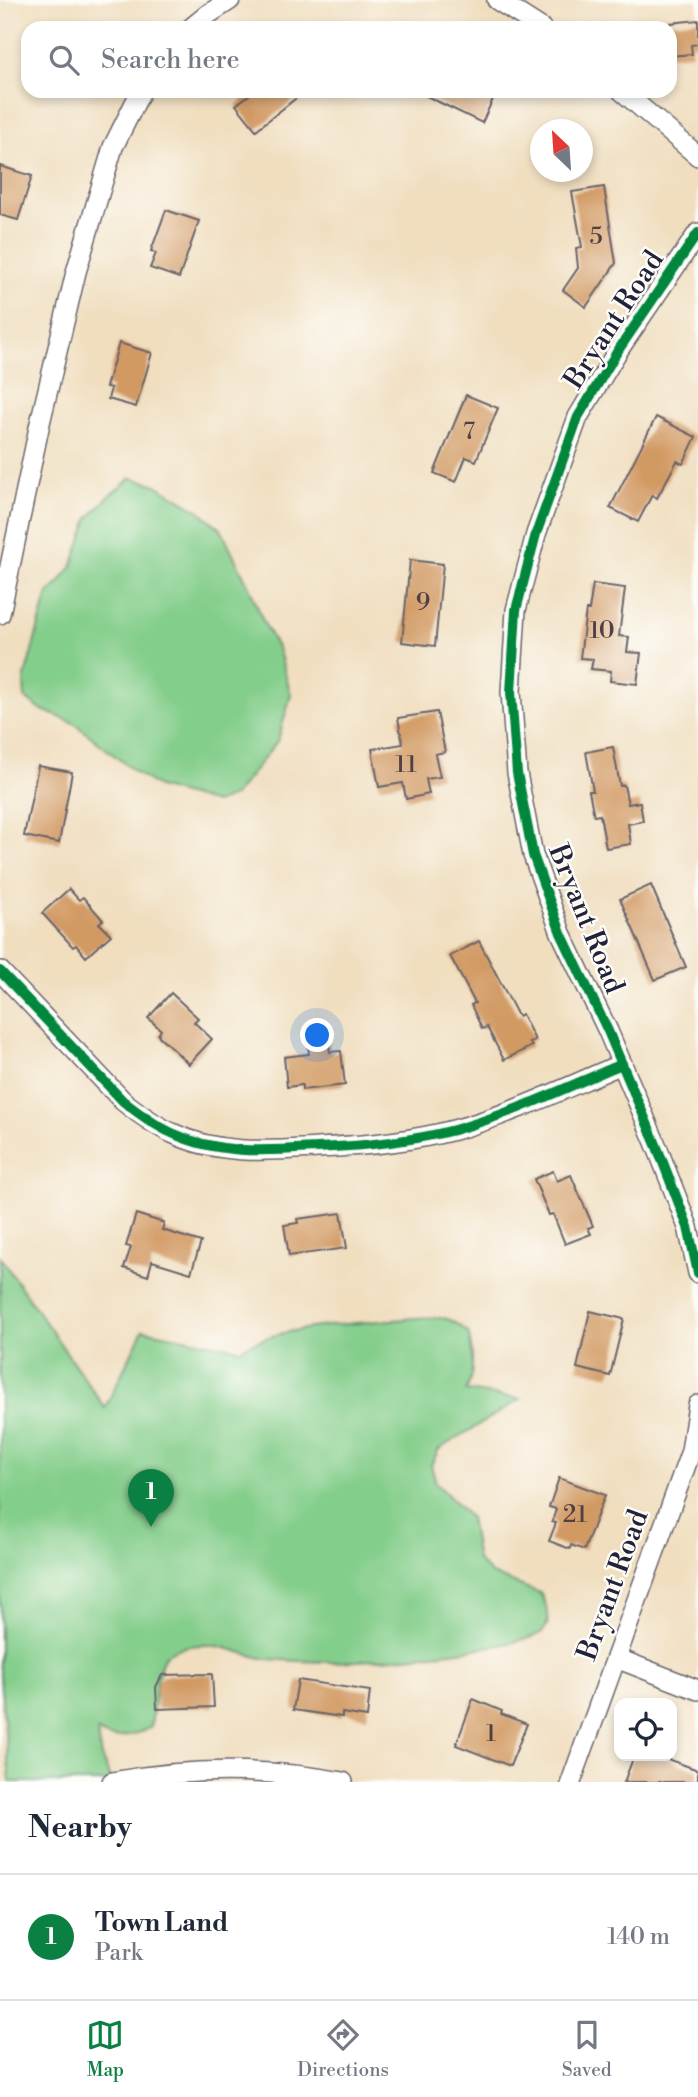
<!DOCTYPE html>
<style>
:root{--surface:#fff;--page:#f2f2f3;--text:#1f2937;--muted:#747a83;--line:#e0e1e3;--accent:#0b8043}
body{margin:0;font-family:"Libre Bodoni",serif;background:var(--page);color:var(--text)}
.controls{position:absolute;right:21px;bottom:21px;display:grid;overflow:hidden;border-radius:14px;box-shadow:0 4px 10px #0003}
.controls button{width:63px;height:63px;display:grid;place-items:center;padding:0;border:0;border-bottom:2px solid var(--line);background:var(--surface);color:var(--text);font:35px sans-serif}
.compass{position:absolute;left:530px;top:119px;width:63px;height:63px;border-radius:50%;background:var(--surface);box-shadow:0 4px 10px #0003;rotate:335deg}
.you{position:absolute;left:318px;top:1036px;width:24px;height:24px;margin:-18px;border:5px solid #fff;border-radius:50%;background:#1a73e8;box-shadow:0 0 0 10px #1a73e833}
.badge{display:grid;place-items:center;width:46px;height:46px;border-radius:50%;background:var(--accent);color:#fff;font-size:23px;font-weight:700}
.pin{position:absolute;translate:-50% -58px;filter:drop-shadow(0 2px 4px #0008)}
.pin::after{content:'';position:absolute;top:37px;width:24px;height:21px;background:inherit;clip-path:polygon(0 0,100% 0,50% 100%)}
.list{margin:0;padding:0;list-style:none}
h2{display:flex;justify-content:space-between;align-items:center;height:91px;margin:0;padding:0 28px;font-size:30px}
h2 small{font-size:23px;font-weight:400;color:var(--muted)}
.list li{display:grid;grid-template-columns:46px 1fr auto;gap:21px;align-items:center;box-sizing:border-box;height:126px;padding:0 28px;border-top:2px solid var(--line)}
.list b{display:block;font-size:26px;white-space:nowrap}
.list p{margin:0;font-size:23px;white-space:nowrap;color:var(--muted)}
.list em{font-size:23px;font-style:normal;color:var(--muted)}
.icon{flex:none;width:38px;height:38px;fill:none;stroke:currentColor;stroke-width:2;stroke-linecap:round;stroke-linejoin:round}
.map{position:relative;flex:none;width:698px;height:1782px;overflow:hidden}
.search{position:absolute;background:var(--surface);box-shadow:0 4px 10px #0003;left:21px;right:21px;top:21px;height:77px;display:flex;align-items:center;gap:18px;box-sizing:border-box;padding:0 24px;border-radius:21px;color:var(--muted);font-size:26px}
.sheet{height:217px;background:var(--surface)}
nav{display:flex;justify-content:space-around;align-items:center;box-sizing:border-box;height:98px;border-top:2px solid var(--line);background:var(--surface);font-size:19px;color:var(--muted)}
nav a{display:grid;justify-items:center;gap:4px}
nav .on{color:var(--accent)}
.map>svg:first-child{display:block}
</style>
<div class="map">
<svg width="698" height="1782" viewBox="0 0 698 1782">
<rect width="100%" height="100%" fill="#fdfcf7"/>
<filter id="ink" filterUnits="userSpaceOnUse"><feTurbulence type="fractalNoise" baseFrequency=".0143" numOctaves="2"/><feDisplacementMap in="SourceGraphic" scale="14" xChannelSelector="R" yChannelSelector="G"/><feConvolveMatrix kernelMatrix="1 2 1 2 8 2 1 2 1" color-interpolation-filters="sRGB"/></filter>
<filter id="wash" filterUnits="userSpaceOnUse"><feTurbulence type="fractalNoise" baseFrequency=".00686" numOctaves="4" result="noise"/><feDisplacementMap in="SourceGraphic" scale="28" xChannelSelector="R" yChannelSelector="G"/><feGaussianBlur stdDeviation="1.57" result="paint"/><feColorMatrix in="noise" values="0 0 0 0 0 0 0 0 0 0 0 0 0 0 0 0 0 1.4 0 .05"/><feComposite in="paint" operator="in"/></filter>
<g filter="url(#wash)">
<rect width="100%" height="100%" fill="#f0debf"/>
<g fill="#84ce8b" stroke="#537863" stroke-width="2">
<polygon points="131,478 154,484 198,510 221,529 250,589 264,623 279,651 291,695 278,740 234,796 215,803 158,787 135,772 74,723 40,709 25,698 24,680 48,593 58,584 72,566 89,518 109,496"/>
<path d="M0 1257 105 1408 143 1330 240 1349C278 1327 345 1324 390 1320 407 1319 427 1316 444 1318 453 1320 461 1327 468 1332 473 1351 475 1372 466 1391L521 1399 439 1449 431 1465 436 1483 470 1518 477 1560 491 1574 540 1593C546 1604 554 1621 542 1632 521 1649 366 1661 332 1662 311 1662 289 1661 268 1659 248 1657 227 1645 206 1645 194 1645 176 1647 166 1655 157 1663 153 1712 151 1727 133 1735 115 1744 97 1731L101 1757 112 1782H10L0 1678Z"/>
</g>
<g id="blocks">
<g fill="#d29a64">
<polygon points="698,20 698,44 691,45 692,54 670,56 670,23"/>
<polygon points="254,91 305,91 256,130 236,105"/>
<polygon points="416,91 475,91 493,99 482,123"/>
<polygon points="0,166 32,176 18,220 0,215"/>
<polygon points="604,187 616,263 586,307 563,290 578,268 576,248 582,247 572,192"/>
<polygon points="166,210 199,221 179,278 150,268 156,253 151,251"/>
<polygon points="119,343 152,353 136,407 108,399 111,388 106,387"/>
<polygon points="466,395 498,408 476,461 466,457 456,482 434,473"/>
<polygon points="656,417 696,437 683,464 677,461 657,498 652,495 638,522 610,508"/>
<polygon points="410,560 443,564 435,646 402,642"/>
<polygon points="593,584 625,588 619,636 629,637 627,652 641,653 637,684 610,681 611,671 591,669 593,659 580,658 586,610 589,610"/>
<polygon points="437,712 445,752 435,754 440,777 426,779 429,794 406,799 403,783 379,787 372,749 403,744 398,718"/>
<polygon points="613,747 620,786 624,785 628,804 640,802 643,821 628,824 631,844 606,848 600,815 594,816 589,791 593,791 586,752"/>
<polygon points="38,766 72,772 59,843 24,836"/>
<polygon points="651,885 686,967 655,980 620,899"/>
<polygon points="69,889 79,900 83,897 103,920 99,923 111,935 86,957 76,945 73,947 42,913"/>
<polygon points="479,941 518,1016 522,1014 535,1040 529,1042 532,1046 504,1060 487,1027 482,1029 471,1005 475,1003 450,956"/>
<polygon points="171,993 198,1018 194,1022 212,1039 189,1064 158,1035 161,1030 148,1018"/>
<polygon points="328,1034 330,1052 341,1051 345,1085 302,1090 302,1085 287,1087 284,1057 309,1054 307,1037"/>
<polygon points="553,1171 557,1181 571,1175 593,1226 588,1228 591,1234 565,1244 553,1214 549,1215 534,1179"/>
<polygon points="341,1213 347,1248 289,1256 284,1225 298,1223 297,1219"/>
<polygon points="136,1214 164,1223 162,1230 201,1242 191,1273 152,1261 148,1276 124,1268 131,1247 126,1246"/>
<polygon points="590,1311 624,1319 610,1376 577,1368"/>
<polygon points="559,1478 605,1495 584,1550 571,1545 570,1549 549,1541 556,1523 552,1522 556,1509 549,1507"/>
<polygon points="212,1674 214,1707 157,1709 156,1687 162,1675"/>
<polygon points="298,1680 370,1691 367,1717 342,1713 342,1717 293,1710"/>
<polygon points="473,1699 502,1711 501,1714 527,1724 510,1766 456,1745"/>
<polygon points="634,1756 659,1756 698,1770 698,1782 624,1782"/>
</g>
</g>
</g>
<g filter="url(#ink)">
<use href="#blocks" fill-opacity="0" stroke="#6a6469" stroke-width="2"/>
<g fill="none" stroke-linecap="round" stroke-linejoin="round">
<defs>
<g id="minor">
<polyline points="497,0 541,28"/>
<polyline points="191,28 207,15 230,0"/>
<polyline points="622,91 698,156"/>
<polyline points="698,233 617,352 578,417 536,534 516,610 511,692 517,773 533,855 561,933 608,1031 657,1147 688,1227 698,1273"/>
<polyline points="0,614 40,423 76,272 113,147 141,91"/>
<path d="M0 971 123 1101C138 1113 154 1125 172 1133 218 1155 267 1151 317 1148 364 1146 409 1142 454 1130 512 1114 567 1087 622 1064"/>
<polyline points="616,1658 698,1690"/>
<path d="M112 1782C188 1768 267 1768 343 1782"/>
<polyline points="571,1782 691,1451 698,1405"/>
</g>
</defs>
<use href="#minor" stroke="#6a6469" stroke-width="22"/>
<use href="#minor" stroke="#fff" stroke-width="19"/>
<defs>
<g id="cycleway">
<polyline points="698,233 617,352 578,417 536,534 516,610 511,692 517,773 533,855 561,933 608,1031 657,1147 688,1227 698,1273"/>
<path d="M0 971 123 1101C138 1113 154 1125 172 1133 218 1155 267 1151 317 1148 364 1146 409 1142 454 1130 512 1114 567 1087 622 1064"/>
</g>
</defs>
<use href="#cycleway" stroke="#fdfcf7" stroke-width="15"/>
<use href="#cycleway" stroke="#00873e" stroke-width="10"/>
</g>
</g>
<g text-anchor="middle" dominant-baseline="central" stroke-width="5" stroke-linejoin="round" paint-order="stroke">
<g font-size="24" fill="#4e4045">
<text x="596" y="237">5</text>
<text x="469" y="432">7</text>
<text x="423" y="603">9</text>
<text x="602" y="631">10</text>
<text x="406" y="765">11</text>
<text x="575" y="1515">21</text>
<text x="491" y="1734">1</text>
</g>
<g font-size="28" fill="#22223b" stroke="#fdfcf7">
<text transform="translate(614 320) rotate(-57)">Bryant Road</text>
<text transform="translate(586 919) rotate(68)">Bryant Road</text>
<text transform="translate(613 1585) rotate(-70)">Bryant Road</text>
</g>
</g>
</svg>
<div class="controls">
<button><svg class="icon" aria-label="locate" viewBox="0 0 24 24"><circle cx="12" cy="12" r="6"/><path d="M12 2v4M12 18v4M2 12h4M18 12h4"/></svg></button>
</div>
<svg class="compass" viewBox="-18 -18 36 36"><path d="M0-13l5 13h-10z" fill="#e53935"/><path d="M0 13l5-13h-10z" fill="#747a83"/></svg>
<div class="you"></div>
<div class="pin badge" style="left:151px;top:1527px">1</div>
<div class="search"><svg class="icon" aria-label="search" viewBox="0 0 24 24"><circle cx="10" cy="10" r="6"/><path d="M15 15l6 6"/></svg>Search here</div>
</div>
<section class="sheet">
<h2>Nearby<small></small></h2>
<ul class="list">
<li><span class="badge">1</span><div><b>Town Land</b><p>Park</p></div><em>140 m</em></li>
</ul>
</section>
<nav>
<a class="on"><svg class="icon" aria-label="map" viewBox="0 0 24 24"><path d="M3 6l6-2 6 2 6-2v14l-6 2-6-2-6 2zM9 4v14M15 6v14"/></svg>Map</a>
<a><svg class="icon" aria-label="directions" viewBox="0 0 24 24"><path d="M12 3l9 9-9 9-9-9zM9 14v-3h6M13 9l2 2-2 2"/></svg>Directions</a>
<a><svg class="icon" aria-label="saved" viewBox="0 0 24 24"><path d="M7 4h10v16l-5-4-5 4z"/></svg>Saved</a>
</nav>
